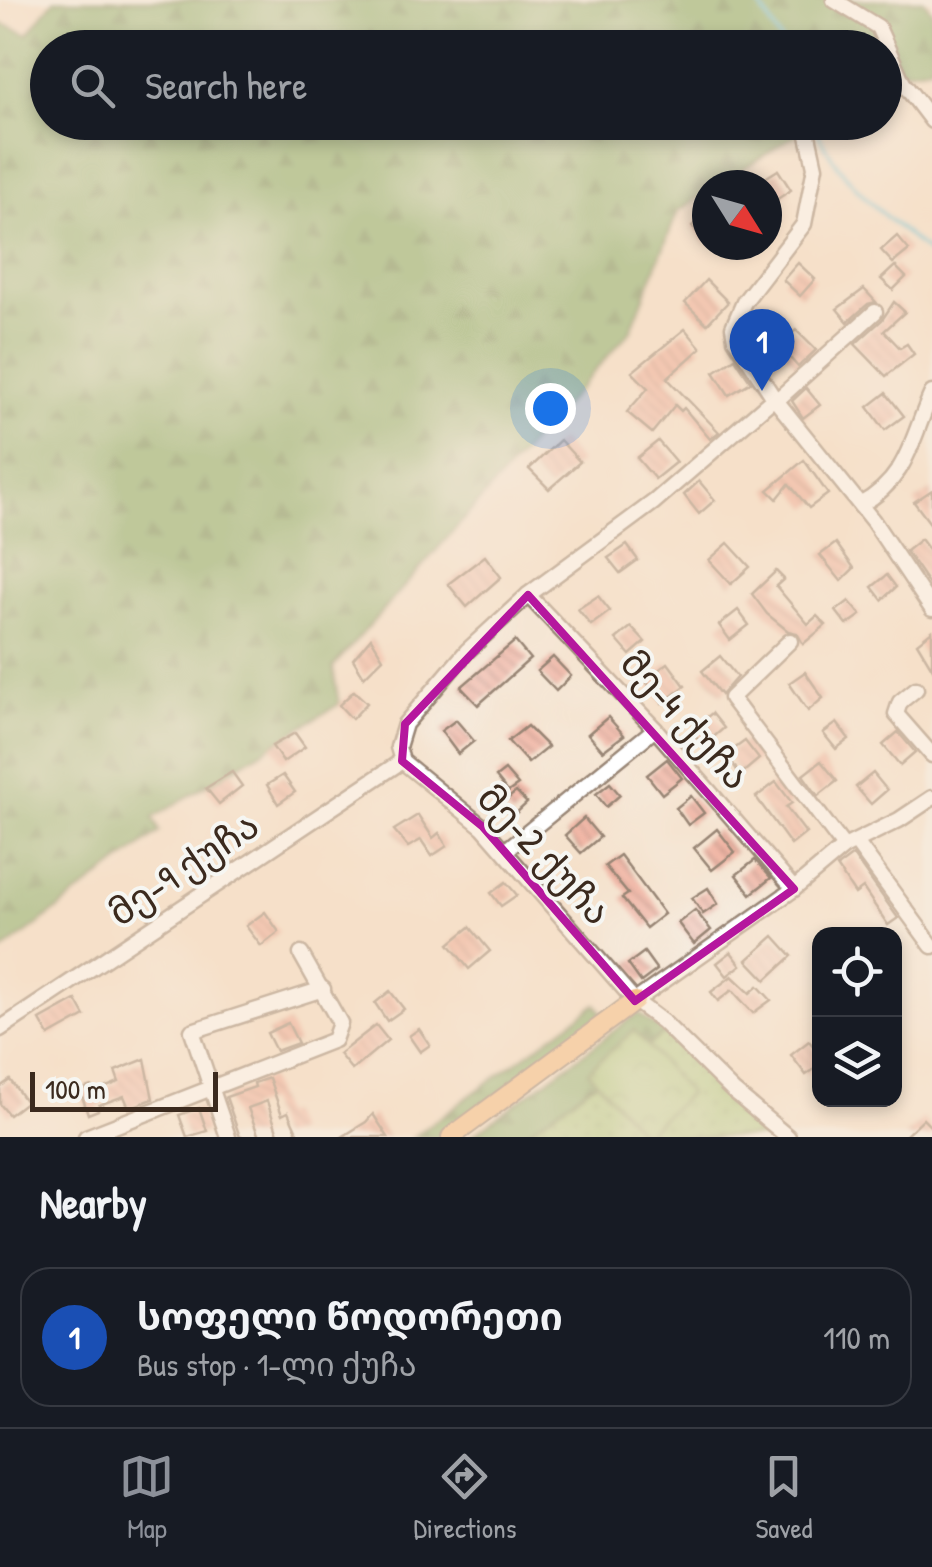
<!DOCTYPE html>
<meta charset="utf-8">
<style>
:root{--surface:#171b24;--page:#20242c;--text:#f1f3f6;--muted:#9ea1a6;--line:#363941;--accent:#8c9099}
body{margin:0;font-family:"Patrick Hand","Noto Sans Georgian",sans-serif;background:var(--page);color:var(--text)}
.controls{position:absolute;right:30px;bottom:30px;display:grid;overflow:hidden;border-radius:20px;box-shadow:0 5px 15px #0003}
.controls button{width:90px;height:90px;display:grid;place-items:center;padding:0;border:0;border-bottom:2px solid var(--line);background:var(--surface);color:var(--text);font:50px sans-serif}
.compass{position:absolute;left:692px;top:170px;width:90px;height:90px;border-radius:50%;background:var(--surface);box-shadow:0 5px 15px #0003;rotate:127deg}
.scale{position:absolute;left:30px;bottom:25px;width:188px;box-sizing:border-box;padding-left:10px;border:5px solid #3b2a1e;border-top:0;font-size:28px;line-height:35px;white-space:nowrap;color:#3b2a1e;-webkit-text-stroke:8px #f6f6f2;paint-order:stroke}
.you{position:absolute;left:550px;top:408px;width:35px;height:35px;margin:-25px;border:8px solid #fff;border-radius:50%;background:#1a73e8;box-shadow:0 0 0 15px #1a73e833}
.badge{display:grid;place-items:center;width:65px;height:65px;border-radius:50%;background:var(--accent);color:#fff;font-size:32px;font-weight:700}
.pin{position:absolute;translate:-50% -82px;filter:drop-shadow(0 2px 5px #0008)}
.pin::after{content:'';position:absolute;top:52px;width:35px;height:30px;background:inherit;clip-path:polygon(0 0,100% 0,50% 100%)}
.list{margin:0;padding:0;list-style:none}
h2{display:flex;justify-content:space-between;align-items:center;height:130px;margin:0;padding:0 40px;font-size:42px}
h2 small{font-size:32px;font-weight:400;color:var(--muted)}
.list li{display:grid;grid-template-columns:65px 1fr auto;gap:30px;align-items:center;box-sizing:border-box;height:140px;margin:0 20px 20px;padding:0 20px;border:2px solid var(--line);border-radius:30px}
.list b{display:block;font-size:38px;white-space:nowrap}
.list p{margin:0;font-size:32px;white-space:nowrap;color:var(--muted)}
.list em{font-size:32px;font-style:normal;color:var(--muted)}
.icon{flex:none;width:55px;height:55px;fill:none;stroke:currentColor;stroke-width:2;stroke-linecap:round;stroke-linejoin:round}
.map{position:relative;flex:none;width:932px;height:1137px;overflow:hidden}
.search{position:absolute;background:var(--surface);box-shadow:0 5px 15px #0003;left:30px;right:30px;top:30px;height:110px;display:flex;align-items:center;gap:25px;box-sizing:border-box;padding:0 35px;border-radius:55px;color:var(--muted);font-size:38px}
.sheet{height:290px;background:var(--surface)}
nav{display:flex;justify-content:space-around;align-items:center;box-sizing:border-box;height:140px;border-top:2px solid var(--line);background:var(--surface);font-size:28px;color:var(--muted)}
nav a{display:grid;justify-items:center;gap:5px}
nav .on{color:var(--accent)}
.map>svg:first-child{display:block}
</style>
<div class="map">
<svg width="932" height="1137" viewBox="0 0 932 1137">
<defs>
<pattern id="grass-dots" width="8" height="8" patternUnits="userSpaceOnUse" patternTransform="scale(2.5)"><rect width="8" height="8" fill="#9bc571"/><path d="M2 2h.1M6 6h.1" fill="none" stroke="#86a961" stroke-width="1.8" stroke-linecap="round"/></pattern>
<pattern id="forest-firs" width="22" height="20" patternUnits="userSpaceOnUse" patternTransform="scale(2.5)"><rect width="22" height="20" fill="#7caa63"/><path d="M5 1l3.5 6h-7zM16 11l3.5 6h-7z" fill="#678b51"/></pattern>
<pattern id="park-crowns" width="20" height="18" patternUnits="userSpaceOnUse" patternTransform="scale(2.5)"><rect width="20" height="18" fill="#9bc571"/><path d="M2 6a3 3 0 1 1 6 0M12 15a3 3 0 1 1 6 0" fill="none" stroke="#86a961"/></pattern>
<pattern id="building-back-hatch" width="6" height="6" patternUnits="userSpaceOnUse" patternTransform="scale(2.5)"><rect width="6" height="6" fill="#f0aa97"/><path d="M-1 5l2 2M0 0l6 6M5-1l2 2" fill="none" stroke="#c48b7b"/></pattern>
</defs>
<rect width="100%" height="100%" fill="#f6f6f2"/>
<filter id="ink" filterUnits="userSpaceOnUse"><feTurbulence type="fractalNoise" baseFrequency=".01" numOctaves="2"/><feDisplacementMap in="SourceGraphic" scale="20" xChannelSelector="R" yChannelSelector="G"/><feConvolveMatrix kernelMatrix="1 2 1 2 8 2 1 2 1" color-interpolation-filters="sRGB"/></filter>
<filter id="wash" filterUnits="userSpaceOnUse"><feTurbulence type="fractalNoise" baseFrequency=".0048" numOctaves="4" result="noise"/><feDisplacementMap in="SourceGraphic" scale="40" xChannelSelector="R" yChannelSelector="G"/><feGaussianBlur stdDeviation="2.25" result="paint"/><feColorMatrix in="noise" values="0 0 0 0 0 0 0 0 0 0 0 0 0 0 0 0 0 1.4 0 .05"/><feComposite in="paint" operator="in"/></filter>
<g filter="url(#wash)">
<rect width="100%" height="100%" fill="#f5e0c9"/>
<polygon fill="url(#grass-dots)" stroke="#6b7848" stroke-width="2.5" points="664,1033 766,1137 519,1137"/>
<g fill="url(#forest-firs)" stroke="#5c6a40" stroke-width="2.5">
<polygon points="54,0 924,0 932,12 932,66 892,72 885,77 884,48 48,48 48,122 814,123 718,185 707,185 707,192 678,211 631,330 333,667 339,704 153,818 160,832 0,953 0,23 28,34"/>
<polygon points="596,1004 604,1016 440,1137 413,1137"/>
<polygon points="638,1013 664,1033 519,1137 470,1137"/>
</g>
<polygon fill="url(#park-crowns)" stroke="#6b7848" stroke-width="2.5" points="634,1030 689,1094 643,1135 588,1071"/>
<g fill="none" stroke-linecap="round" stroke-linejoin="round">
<g stroke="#58bfd5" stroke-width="4">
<polyline points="757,0 785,48"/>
<path d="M813 122C836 179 887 218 932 256"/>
</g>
</g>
<g id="blocks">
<g fill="url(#building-back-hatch)">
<polygon points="778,170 791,190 767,206 767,185 754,185"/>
<polygon points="707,214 707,246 692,226"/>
<polygon points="897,236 909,250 893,263 881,250"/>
<polygon points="798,263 815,279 800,296 783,280"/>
<polygon points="895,266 906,277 893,290 881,279"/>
<polygon points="706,280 728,302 707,324 685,303"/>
<polygon points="864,289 876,302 868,304 848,322 837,309"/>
<polygon points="894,302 905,312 884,331 900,348 907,344 914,354 886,376 855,344 882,320"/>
<polygon points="685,329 701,348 667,378 719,432 710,439 684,408 681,411 675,405 652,433 627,412 648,388 632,372"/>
<polygon points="796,330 816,350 798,367 779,345"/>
<polygon points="735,358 751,382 729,395 714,372"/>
<polygon points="806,388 820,405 803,418 792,401"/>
<polygon points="886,393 904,416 885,430 868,407"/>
<polygon points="560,440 580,462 549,489 529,469"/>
<polygon points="658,441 676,462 655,479 637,458"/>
<polygon points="804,460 828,494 809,508 789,484 777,499 768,490"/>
<polygon points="699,481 715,500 699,514 684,495"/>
<polygon points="932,490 932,526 914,502"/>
<polygon points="921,539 932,554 932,589 906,551"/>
<polygon points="728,543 750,567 731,584 709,560"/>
<polygon points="836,543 854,568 841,581 820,555"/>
<polygon points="627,545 638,560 620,573 608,558"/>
<polygon points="485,556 501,577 467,607 448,584"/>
<polygon points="776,571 784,579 776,586 808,624 817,616 826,625 803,644 797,633 788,631 767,614 752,594"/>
<polygon points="887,575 896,587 882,600 872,587"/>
<polygon points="598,596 610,611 591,625 578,609"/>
<polygon points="849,601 861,615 847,625 836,611"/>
<polygon points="738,610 749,625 730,640 719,625"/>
<polygon points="631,627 645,642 630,655 616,639"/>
<polygon points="932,631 932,668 917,643"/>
<polygon points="371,638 383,658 364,677 353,659"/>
<polygon points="515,641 530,659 478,705 461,687"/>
<polygon points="720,656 737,677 721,695 702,671"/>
<polygon points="553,657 571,676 556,691 537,671"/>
<polygon points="668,663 685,686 662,703 645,680"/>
<polygon points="805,672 823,698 808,711 789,683"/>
<polygon points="354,691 367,703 352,719 339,705"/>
<polygon points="712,713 724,728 703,746 691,730"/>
<polygon points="608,717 624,735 603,751 588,734"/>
<polygon points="456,720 474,741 458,754 441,731"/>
<polygon points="837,723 849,739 836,749 823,733"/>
<polygon points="527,726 548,747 528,763 508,741"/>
<polygon points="898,732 915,752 900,765 883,745"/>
<polygon points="295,733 305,747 283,762 272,746"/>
<polygon points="745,741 759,759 740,775 727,754"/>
<polygon points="667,759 682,778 662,794 647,775"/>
<polygon points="821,761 837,781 818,796 803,775"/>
<polygon points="505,770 518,785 508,792 496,777"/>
<polygon points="232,772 242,786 219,804 206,788"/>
<polygon points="873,773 887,790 871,804 856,787"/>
<polygon points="283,775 295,792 278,804 267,785"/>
<polygon points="776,782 792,803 786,807 806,833 791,845 756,797"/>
<polygon points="610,783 620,795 606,807 596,794"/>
<polygon points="516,792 527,803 512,817 501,804"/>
<polygon points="691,796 704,813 688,825 676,808"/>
<polygon points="418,815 433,838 439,833 447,846 432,856 421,840 408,847 394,830"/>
<polygon points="584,818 600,837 581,853 565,835"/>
<polygon points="717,829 735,852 712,870 694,848"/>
<polygon points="620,855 664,914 646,928 622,898 628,894 605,866"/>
<polygon points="853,855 898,918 888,925 863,888 855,894 837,867"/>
<polygon points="755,860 771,878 751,894 736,875"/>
<polygon points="506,882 517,895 501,906 491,893"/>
<polygon points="708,888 718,904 703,914 692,898"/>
<polygon points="695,910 711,930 694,944 678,923"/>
<polygon points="265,912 279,932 261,946 246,926"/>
<polygon points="470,927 490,951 469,969 449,944"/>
<polygon points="774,936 792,956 766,980 747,960"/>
<polygon points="644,952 657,970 641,982 628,964"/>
<polygon points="731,952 741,965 727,976 717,963"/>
<polygon points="732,976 750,993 758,986 771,1000 753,1013 732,990 718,1001 711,992"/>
<polygon points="390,991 404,1009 387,1021 375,1003"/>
<polygon points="76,1000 85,1016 49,1036 40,1020"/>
<polygon points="288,1023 298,1043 276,1051 267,1033"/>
<polygon points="376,1025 388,1040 352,1070 339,1054"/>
<polygon points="419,1029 430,1045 420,1052 409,1036"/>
<polygon points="809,1041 820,1054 820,1065 806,1075 791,1055"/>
<polygon points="145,1059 153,1099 129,1108 124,1096 99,1105 98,1110 88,1114 80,1090 91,1086 94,1092 119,1082 115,1071"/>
<polygon points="269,1078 282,1115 288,1112 297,1132 279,1137 267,1101 248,1108 259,1137 240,1137 226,1097 255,1087 254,1083"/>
<polygon points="10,1080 26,1102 9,1115 0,1104 0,1087"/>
<polygon points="199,1108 207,1131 187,1137 179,1115"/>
<polygon points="373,1114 388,1137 342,1137 366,1122"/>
<polygon points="923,1119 932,1128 932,1137 904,1137"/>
</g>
</g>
</g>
<g filter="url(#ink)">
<use href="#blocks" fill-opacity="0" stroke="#988574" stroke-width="2.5"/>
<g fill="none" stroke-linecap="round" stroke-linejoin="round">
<defs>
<g id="minor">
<polyline points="834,0 878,27 903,83 932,121"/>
<polyline points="805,122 815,167 804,224 744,302 733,327 735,339 774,398 873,521 932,609"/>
<polyline points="774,398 654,502 528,595 467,651 405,724 398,747 402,761 483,827 635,1001 663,1022 733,1091 788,1137"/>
<polyline points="776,401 875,312"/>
<path d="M860 505C909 478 911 438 932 393"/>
<polyline points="528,595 655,729 794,889"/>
<polyline points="790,641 731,698 844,847"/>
<polyline points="916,689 900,702 896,714 932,755"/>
<polyline points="856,842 932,946"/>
<polyline points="505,851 655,729"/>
<polyline points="635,1001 794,889 844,847 899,820 932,798"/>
<polyline points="0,1029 402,761"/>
<polyline points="86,1137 334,1040 340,1023 301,954"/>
<polyline points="228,1137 192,1031 323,989"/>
</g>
<polyline id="major" points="451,1137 635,1001"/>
</defs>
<use href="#minor" stroke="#988574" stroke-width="19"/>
<use href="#major" stroke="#988574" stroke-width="22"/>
<use href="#minor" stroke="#fff" stroke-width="14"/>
<use href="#major" stroke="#f6be86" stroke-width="18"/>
</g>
</g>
<path d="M0 0H932V1137H0ZM528 595 794 889 635 1001 483 827 402 761 405 724Z" fill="#f5e0c9" fill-opacity=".55" fill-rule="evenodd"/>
<path fill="none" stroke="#b5179e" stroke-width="8" stroke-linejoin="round" d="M528 595 794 889 635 1001 483 827 402 761 405 724Z"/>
<g text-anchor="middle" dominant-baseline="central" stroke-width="8" stroke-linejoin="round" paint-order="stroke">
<g font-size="38" fill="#3b2a1e" stroke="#f6f6f2">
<text transform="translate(686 719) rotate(48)">მე-4 ქუჩა</text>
<text transform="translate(545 854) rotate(47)">მე-2 ქუჩა</text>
<text transform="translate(183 868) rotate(-34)">მე-9 ქუჩა</text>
</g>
</g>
</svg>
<div class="controls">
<button><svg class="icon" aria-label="locate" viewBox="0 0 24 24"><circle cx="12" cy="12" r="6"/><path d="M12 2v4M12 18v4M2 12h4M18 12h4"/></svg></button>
<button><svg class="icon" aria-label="layers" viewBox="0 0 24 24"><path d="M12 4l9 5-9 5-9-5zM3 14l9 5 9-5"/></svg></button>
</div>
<svg class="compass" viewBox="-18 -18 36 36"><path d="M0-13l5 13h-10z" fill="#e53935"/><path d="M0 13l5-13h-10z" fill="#9ea1a6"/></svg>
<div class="scale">100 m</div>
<div class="you"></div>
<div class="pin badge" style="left:762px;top:391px;background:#1a4fb4">1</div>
<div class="search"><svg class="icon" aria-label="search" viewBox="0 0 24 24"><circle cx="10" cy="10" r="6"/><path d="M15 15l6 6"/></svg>Search here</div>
</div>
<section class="sheet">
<h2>Nearby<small></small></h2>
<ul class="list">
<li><span class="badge" style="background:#1a4fb4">1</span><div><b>სოფელი წოდორეთი</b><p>Bus stop · 1-ლი ქუჩა</p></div><em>110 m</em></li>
</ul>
</section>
<nav>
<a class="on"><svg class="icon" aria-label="map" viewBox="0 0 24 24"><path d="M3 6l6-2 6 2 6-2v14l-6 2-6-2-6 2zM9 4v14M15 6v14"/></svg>Map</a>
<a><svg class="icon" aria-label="directions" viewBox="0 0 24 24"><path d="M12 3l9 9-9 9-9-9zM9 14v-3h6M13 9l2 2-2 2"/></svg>Directions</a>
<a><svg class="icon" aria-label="saved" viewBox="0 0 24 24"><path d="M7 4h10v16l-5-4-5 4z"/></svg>Saved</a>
</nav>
